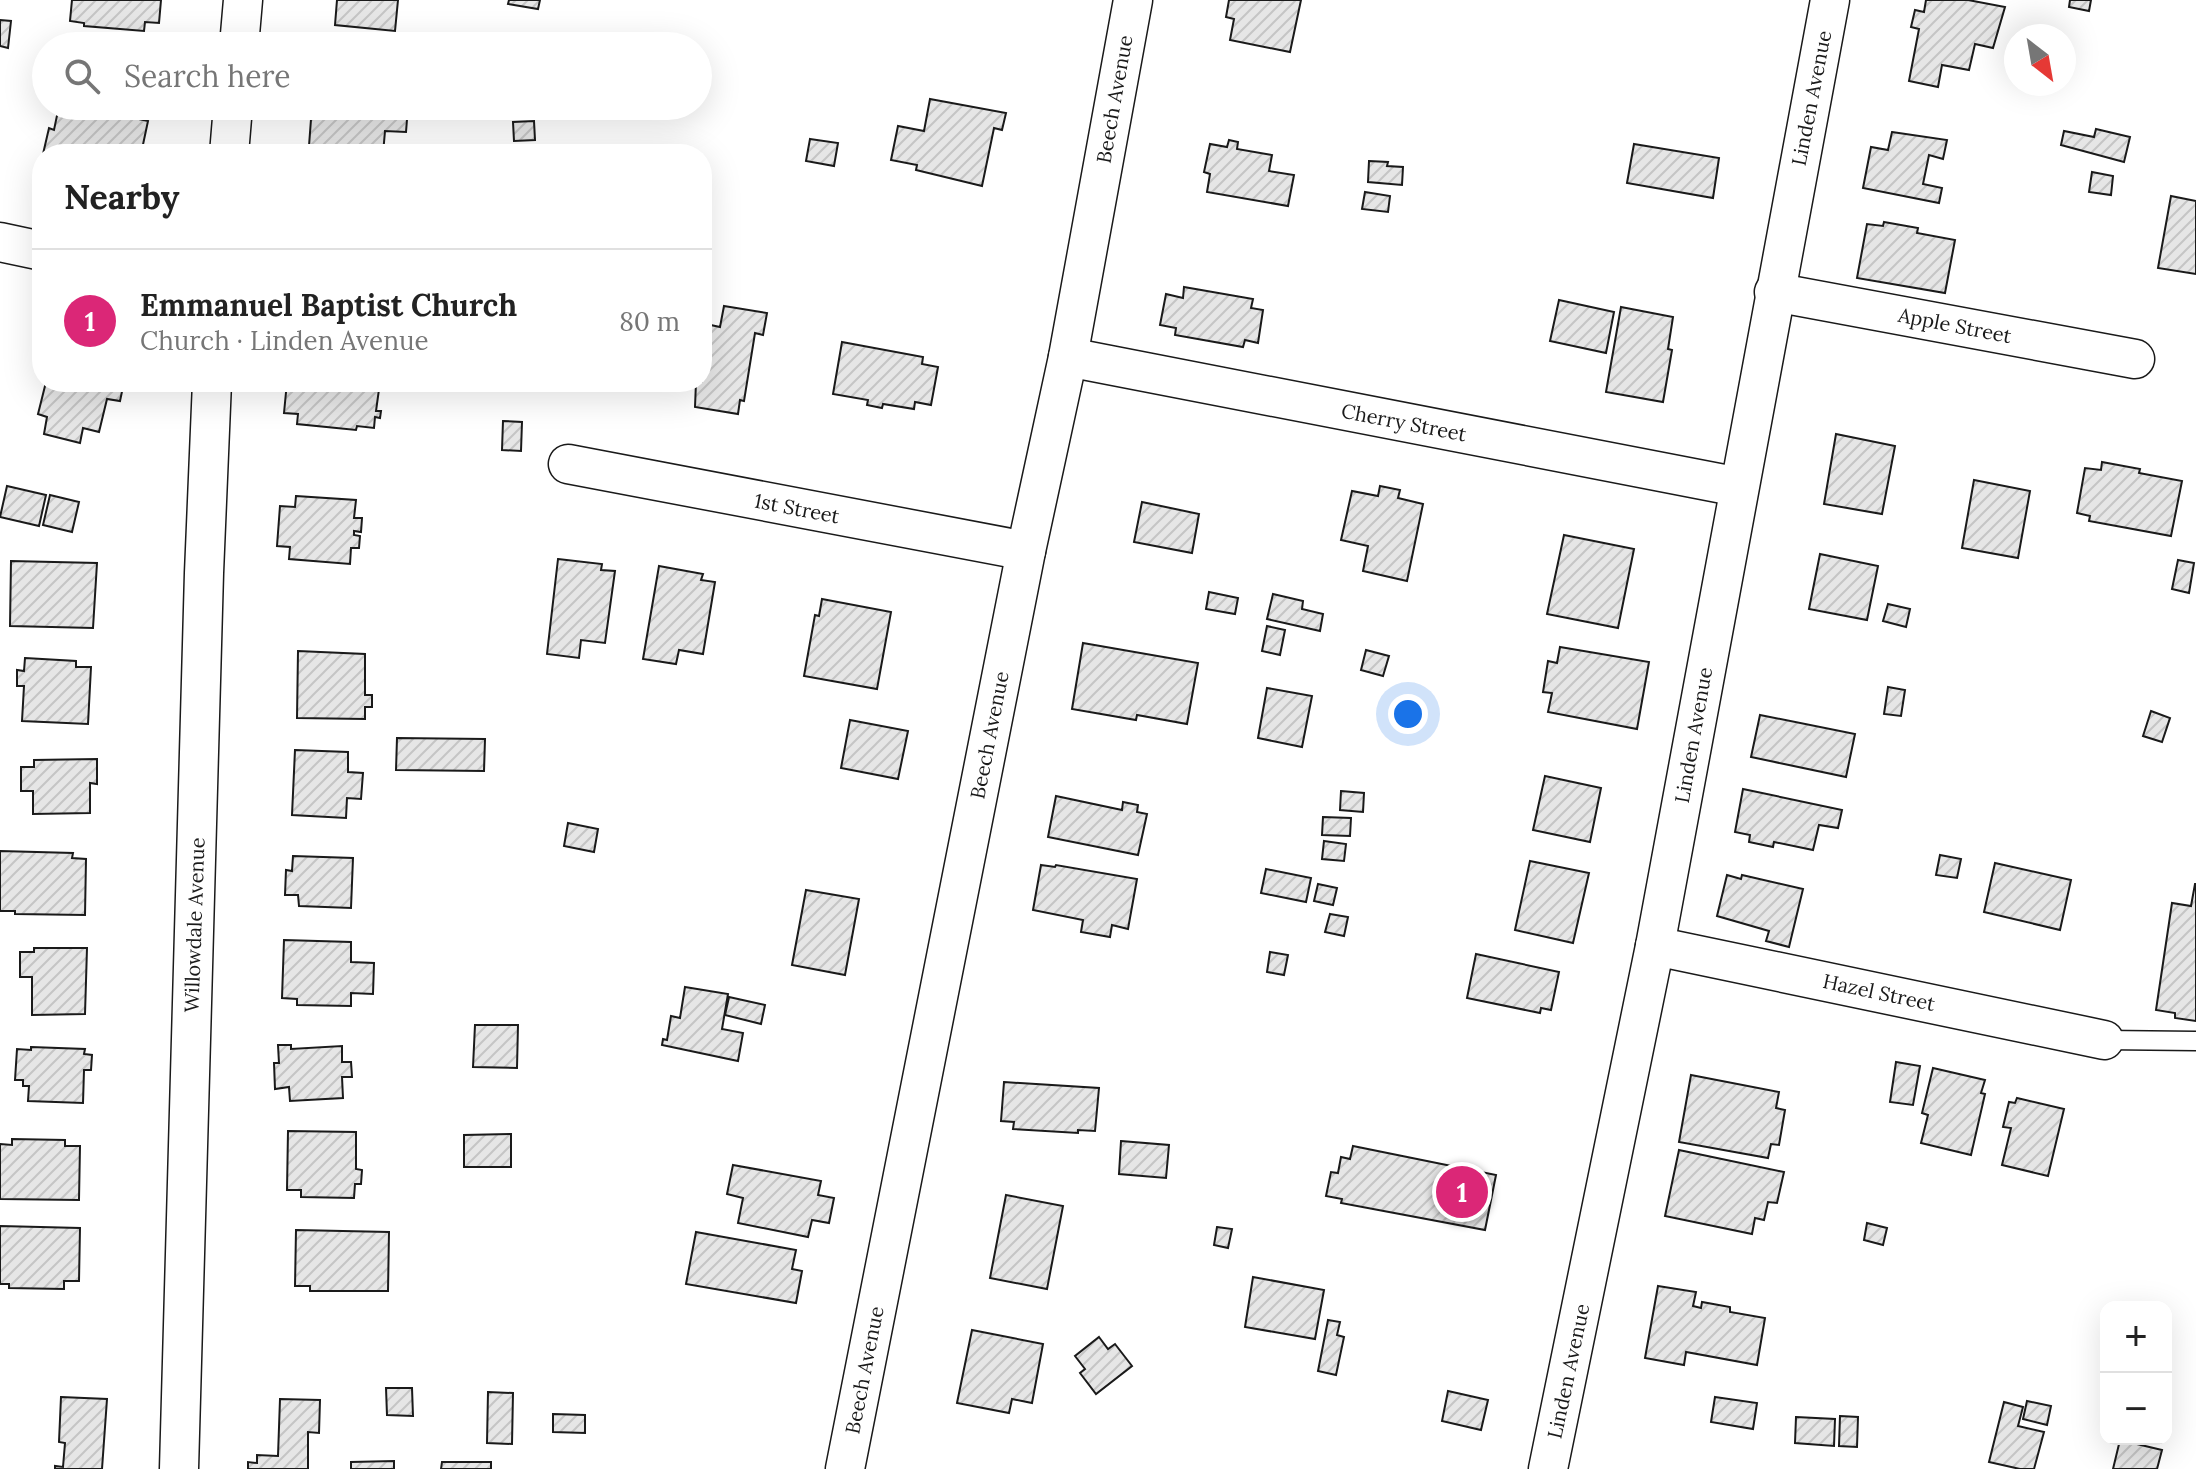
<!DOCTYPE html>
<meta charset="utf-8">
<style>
:root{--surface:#fff;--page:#f2f2f2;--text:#222;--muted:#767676;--line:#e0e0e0;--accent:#db2777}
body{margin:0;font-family:Lora,serif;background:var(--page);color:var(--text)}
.controls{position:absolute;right:24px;bottom:24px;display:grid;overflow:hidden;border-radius:16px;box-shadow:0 8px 32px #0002}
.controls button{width:72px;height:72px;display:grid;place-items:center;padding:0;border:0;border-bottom:2px solid var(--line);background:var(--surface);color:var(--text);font:40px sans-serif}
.compass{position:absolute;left:2004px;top:24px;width:72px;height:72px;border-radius:50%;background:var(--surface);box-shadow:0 8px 32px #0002;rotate:149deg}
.you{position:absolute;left:1408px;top:714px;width:28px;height:28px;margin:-20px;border:6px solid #fff;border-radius:50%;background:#1a73e8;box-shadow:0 0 0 12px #1a73e833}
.badge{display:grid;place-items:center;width:52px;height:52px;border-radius:50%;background:var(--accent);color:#fff;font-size:26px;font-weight:700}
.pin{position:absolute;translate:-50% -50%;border:4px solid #fff;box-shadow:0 2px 8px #0006}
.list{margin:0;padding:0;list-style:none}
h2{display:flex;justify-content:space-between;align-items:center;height:104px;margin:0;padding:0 32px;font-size:34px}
h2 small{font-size:26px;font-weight:400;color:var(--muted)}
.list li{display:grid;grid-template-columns:52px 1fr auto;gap:24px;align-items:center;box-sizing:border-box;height:144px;padding:0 32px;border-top:2px solid var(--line)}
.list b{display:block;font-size:30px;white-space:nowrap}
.list p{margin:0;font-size:26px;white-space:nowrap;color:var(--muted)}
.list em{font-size:26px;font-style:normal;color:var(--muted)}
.icon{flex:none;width:44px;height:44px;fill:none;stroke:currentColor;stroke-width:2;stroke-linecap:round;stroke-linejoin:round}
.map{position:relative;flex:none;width:2196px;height:1469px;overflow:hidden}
.search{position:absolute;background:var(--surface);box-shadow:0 8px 32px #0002;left:32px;top:32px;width:680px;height:88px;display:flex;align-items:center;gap:20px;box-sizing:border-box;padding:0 28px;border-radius:44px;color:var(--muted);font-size:30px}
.panel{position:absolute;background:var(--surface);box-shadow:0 8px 32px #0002;left:32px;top:144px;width:680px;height:248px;border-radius:32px}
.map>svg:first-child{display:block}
</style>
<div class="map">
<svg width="2196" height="1469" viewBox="0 0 2196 1469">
<defs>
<pattern id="building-hatch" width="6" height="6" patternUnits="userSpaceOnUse" patternTransform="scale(2)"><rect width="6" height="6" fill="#e6e6e6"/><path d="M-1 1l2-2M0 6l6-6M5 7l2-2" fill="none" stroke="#c5c5c5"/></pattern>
</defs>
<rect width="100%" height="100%" fill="#fff"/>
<g fill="url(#building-hatch)" stroke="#1a1a1a" stroke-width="2">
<polygon points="72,0 161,0 159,23 145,22 144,31 84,26 84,23 70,21"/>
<polygon points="337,0 398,0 395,31 335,25"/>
<polygon points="509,0 540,0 538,9 508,4"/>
<polygon points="1229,0 1301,0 1290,52 1230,40 1234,19 1226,17"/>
<polygon points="1926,0 1968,0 2005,7 1993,48 1975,44 1969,70 1942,65 1938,87 1909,81 1919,29 1911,27 1915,10 1924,12"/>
<polygon points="2070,0 2091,0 2089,11 2069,7"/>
<polygon points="0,20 11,21 8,48 0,46"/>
<polygon points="930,99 1006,113 1002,130 994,128 982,186 916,170 917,165 891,160 898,126 924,131"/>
<polygon points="59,106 97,106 116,110 117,107 126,109 126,113 135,115 134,118 148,121 141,154 126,150 125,154 43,154 49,128 54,130"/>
<polygon points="312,106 408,107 406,132 385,131 383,154 322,154 323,147 309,146"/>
<polygon points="534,121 535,140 514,141 513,122"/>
<polygon points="2096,129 2130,137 2124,162 2061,145 2064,131 2094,137"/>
<polygon points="1892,132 1947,140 1943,159 1929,155 1923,184 1942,188 1939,203 1863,188 1871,147 1888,150"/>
<polygon points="810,139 838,143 834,166 806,161"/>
<polygon points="1229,140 1238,142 1237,149 1272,155 1269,171 1294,175 1288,206 1207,192 1210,174 1204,172 1210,144 1227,147"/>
<polygon points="1634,144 1719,158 1713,198 1627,183"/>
<polygon points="1369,161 1388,162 1387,166 1403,167 1402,185 1368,182"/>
<polygon points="2092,172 2113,176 2111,195 2089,192"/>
<polygon points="1365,192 1390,196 1388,212 1362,209"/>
<polygon points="2171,196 2196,201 2196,274 2158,268"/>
<polygon points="1884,222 1918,228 1917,233 1955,240 1945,293 1857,278 1867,224 1883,226"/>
<polygon points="1184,287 1253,299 1251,308 1263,310 1258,343 1245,340 1243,347 1175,335 1176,328 1160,325 1166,294 1183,298"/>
<polygon points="1559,300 1614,312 1606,353 1550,341"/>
<polygon points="724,306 767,313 763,335 755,333 744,401 740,400 738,414 695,407 696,382 702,382 702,349 706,324 720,327"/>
<polygon points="1621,307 1673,317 1668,349 1672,350 1663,402 1606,392"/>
<polygon points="842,342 923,357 922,364 938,367 931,405 915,402 914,409 883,404 882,408 867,405 868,400 833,394"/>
<polygon points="46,382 124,382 120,401 107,399 99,432 83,428 80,443 44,434 47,417 38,414"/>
<polygon points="287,382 380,382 376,411 381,411 380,418 375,417 374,428 357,426 356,430 297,424 298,414 284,413"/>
<polygon points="503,421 522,422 521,451 502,450"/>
<polygon points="1836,434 1895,446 1882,514 1824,504"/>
<polygon points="2102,462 2140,469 2139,473 2182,481 2171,536 2089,521 2090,516 2077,513 2085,468 2101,470"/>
<polygon points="1974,480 2030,491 2018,558 1962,548"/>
<polygon points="7,486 46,495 39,526 0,517"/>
<polygon points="1380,486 1400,490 1398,498 1423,504 1407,581 1363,571 1368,546 1341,540 1352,491 1378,496"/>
<polygon points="50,495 79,502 72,532 43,525"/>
<polygon points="296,496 356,500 354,518 362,518 361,532 354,531 354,535 360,536 359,548 351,548 350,564 289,559 290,547 277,546 280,506 295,507"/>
<polygon points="1142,502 1199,514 1192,553 1134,542"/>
<polygon points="1564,535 1634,549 1618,628 1547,614"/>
<polygon points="1820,554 1878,566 1867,620 1809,609"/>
<polygon points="558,559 602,564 601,570 615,571 605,643 581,640 579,658 547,654"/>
<polygon points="2178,560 2194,563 2189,593 2172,589"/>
<polygon points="11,561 97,563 93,628 10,626"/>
<polygon points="659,566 703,574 701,580 715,582 703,654 679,650 676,664 643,659"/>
<polygon points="1209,592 1238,598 1235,614 1206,609"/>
<polygon points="1273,594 1303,601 1302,609 1323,614 1320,631 1267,619"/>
<polygon points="822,599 891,612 877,689 804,676 815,615 819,616"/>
<polygon points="1888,604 1910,609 1906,627 1883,621"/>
<polygon points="1267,626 1285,630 1280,655 1262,651"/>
<polygon points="1083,643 1198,663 1187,724 1137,715 1136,720 1072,709"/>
<polygon points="1560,647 1649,662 1637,729 1548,712 1552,693 1543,692 1548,661 1557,663"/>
<polygon points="1366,650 1389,656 1383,676 1361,670"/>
<polygon points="298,651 365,654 365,695 372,695 372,707 365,707 365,719 297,718"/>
<polygon points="25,658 76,661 76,667 91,667 88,724 22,721 24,686 17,686 17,670 24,671"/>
<polygon points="1888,687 1905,690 1901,716 1884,714"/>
<polygon points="1267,688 1312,696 1302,747 1258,738"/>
<polygon points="2151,711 2170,718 2162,742 2143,736"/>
<polygon points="1760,715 1855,734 1846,777 1751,757"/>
<polygon points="850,720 908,731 898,779 841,768"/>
<polygon points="397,738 485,739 484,771 396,770"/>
<polygon points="295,750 348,752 348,772 363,773 361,799 347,798 346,818 292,815"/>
<polygon points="97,759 97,784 90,783 90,813 33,814 33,791 21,791 21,767 34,767 34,760"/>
<polygon points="1545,776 1601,788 1590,842 1533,830"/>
<polygon points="1743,789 1842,810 1838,828 1819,825 1813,850 1774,842 1773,847 1749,842 1750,835 1735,832"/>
<polygon points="1341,791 1364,793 1363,812 1340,810"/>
<polygon points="1056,796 1122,810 1123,802 1138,805 1137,812 1147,814 1138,855 1048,837"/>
<polygon points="1323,817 1351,818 1350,836 1322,835"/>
<polygon points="568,823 598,829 594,852 564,846"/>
<polygon points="1324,841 1346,844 1344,861 1322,859"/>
<polygon points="0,851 73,853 72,858 86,859 85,915 15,914 15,911 0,911"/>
<polygon points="1940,855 1961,859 1957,878 1936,875"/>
<polygon points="293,856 353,858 351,908 299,906 298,895 285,895 286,870 292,871"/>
<polygon points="1530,861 1589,873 1573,943 1515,930"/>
<polygon points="1995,863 2071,880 2060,930 1984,912"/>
<polygon points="1041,865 1055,867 1056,865 1137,879 1128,929 1112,925 1110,937 1081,932 1083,920 1033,910"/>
<polygon points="1266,869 1311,878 1306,902 1261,893"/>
<polygon points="1727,875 1741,879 1742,875 1803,889 1789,947 1766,941 1769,931 1717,916"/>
<polygon points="1318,884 1337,888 1333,905 1314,901"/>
<polygon points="2195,884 2196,884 2196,1021 2175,1018 2175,1013 2156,1010 2172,903 2191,906"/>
<polygon points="806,890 859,899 845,975 792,965"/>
<polygon points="1330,914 1348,917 1344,936 1325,932"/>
<polygon points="284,940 351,942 351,962 374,963 373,994 351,993 351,1006 297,1005 297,999 282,998"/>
<polygon points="34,948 87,948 85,1014 32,1015 32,977 20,977 20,952 34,952"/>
<polygon points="1270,952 1288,955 1284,975 1267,972"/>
<polygon points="1476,954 1559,972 1551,1010 1541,1008 1540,1013 1467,998"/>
<polygon points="685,987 728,994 722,1029 743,1033 738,1061 662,1045 663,1039 667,1040 671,1016 680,1018"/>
<polygon points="729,997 765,1005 761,1024 725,1015"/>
<polygon points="475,1025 518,1025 517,1068 473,1067"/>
<polygon points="278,1045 291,1045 291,1049 342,1046 342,1062 351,1062 352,1077 342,1077 343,1098 290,1101 289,1087 275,1089 274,1063 279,1063"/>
<polygon points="31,1047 85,1049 84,1054 92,1055 91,1070 84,1070 83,1103 28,1101 29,1086 23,1086 23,1080 15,1080 17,1049 31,1050"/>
<polygon points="1896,1062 1920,1066 1913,1105 1890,1102"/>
<polygon points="1933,1068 1985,1080 1981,1093 1985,1094 1971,1155 1921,1143 1928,1115 1922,1113"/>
<polygon points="1691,1075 1779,1092 1776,1108 1785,1110 1779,1145 1771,1144 1768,1158 1679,1142"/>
<polygon points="1004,1082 1099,1088 1095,1131 1078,1130 1078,1133 1013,1129 1014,1122 1001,1121"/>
<polygon points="2017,1098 2064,1109 2048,1176 2002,1165 2011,1128 2003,1127 2009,1102 2015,1103"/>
<polygon points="288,1131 356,1132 356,1169 362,1170 361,1184 355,1184 354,1198 301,1197 301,1190 287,1190"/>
<polygon points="511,1134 511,1167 464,1167 464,1135"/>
<polygon points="12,1139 65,1140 65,1146 80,1146 79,1200 0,1199 0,1144 12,1145"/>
<polygon points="1121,1141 1169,1145 1166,1178 1119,1174"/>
<polygon points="1353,1146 1496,1175 1485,1230 1341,1203 1342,1199 1326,1196 1331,1172 1338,1173 1341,1157 1350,1159"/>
<polygon points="1679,1150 1784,1172 1777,1203 1768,1202 1764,1220 1755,1218 1752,1234 1665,1216"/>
<polygon points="733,1165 821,1181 818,1195 834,1198 829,1223 812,1220 808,1237 738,1223 743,1198 727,1194"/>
<polygon points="1006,1195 1063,1206 1047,1289 990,1278"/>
<polygon points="1867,1223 1887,1228 1883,1245 1864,1240"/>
<polygon points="0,1226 80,1228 79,1281 64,1281 64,1289 9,1288 9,1284 0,1284"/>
<polygon points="1217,1227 1232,1229 1228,1248 1214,1245"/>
<polygon points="296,1230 389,1232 388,1291 310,1291 310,1286 295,1286"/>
<polygon points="696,1232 796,1250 792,1269 802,1271 796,1303 686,1284"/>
<polygon points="1253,1277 1324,1290 1315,1339 1245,1327"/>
<polygon points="1658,1286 1696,1292 1693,1306 1701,1308 1702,1302 1730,1307 1730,1312 1765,1318 1757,1365 1686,1352 1684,1365 1645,1358"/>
<polygon points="1328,1320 1340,1322 1337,1335 1344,1337 1336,1375 1318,1371"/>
<polygon points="972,1330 1043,1344 1032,1403 1012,1399 1009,1413 957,1403"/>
<polygon points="1099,1337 1108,1349 1115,1344 1132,1366 1096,1394 1080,1373 1085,1369 1075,1356"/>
<polygon points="386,1388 412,1388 413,1416 387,1415"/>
<polygon points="1448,1391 1488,1400 1481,1430 1442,1421"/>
<polygon points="488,1392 513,1393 512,1444 487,1443"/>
<polygon points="61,1397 107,1399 102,1469 55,1469 55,1466 63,1467 65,1443 59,1442"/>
<polygon points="1715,1397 1757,1403 1753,1429 1711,1422"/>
<polygon points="280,1399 320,1400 319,1433 308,1432 308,1469 248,1469 248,1462 257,1463 257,1455 278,1456"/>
<polygon points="2027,1401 2051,1406 2047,1425 2023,1419"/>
<polygon points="2004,1402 2023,1407 2018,1426 2044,1432 2034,1469 2020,1469 1989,1462"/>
<polygon points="553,1414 585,1415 585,1433 553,1432"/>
<polygon points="1840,1416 1858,1417 1857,1447 1839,1446"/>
<polygon points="1796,1417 1835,1419 1834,1446 1795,1443"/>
<polygon points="2120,1440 2162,1450 2157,1469 2113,1469"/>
<polygon points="394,1461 394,1469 351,1469 351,1462"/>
<polygon points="442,1462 491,1462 491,1469 441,1469"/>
</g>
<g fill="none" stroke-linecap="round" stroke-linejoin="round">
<defs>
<polyline id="lane" points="2104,1040 2196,1041"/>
<g id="street">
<polyline points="239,46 243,0"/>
<polyline points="229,154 233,106"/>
<polyline points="0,242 42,251"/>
<polyline points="1774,292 2135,359"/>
<polyline points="1068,357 1739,487"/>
<polyline points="568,464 1026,551"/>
<polyline points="1655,946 2104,1040"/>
<polyline points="179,1469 204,573 212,382"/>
<polyline points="845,1469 1026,551 1068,357 1133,0"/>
<polyline points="1548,1469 1655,946 1830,0"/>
</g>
</defs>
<use href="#lane" stroke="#1a1a1a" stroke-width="21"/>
<use href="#street" stroke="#1a1a1a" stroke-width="41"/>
<use href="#lane" stroke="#fff" stroke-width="18"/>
<use href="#street" stroke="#fff" stroke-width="38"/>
</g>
<g text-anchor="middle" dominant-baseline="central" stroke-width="6" stroke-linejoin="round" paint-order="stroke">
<g font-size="20" fill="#1a1a1a" stroke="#fff">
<text transform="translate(1811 98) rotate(-79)">Linden Avenue</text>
<text transform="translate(1114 99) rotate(-80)">Beech Avenue</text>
<text transform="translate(1955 325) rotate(11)">Apple Street</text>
<text transform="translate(1404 422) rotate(11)">Cherry Street</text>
<text transform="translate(797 508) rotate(11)">1st Street</text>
<text transform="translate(989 735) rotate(-79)">Beech Avenue</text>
<text transform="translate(1693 735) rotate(-80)">Linden Avenue</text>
<text transform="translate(194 925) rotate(-88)">Willowdale Avenue</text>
<text transform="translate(1879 992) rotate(12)">Hazel Street</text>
<text transform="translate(864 1370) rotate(-79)">Beech Avenue</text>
<text transform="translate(1568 1371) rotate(-78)">Linden Avenue</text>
</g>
</g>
</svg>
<div class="controls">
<button>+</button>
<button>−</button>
</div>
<svg class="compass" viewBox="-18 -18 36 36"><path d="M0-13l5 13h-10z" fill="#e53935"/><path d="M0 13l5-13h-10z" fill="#767676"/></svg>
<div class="you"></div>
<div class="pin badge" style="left:1462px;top:1192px">1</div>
<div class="search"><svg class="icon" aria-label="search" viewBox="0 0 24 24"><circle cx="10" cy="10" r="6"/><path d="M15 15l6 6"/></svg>Search here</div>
<section class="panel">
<h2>Nearby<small></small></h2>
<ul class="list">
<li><span class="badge">1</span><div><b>Emmanuel Baptist Church</b><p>Church · Linden Avenue</p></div><em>80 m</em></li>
</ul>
</section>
</div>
